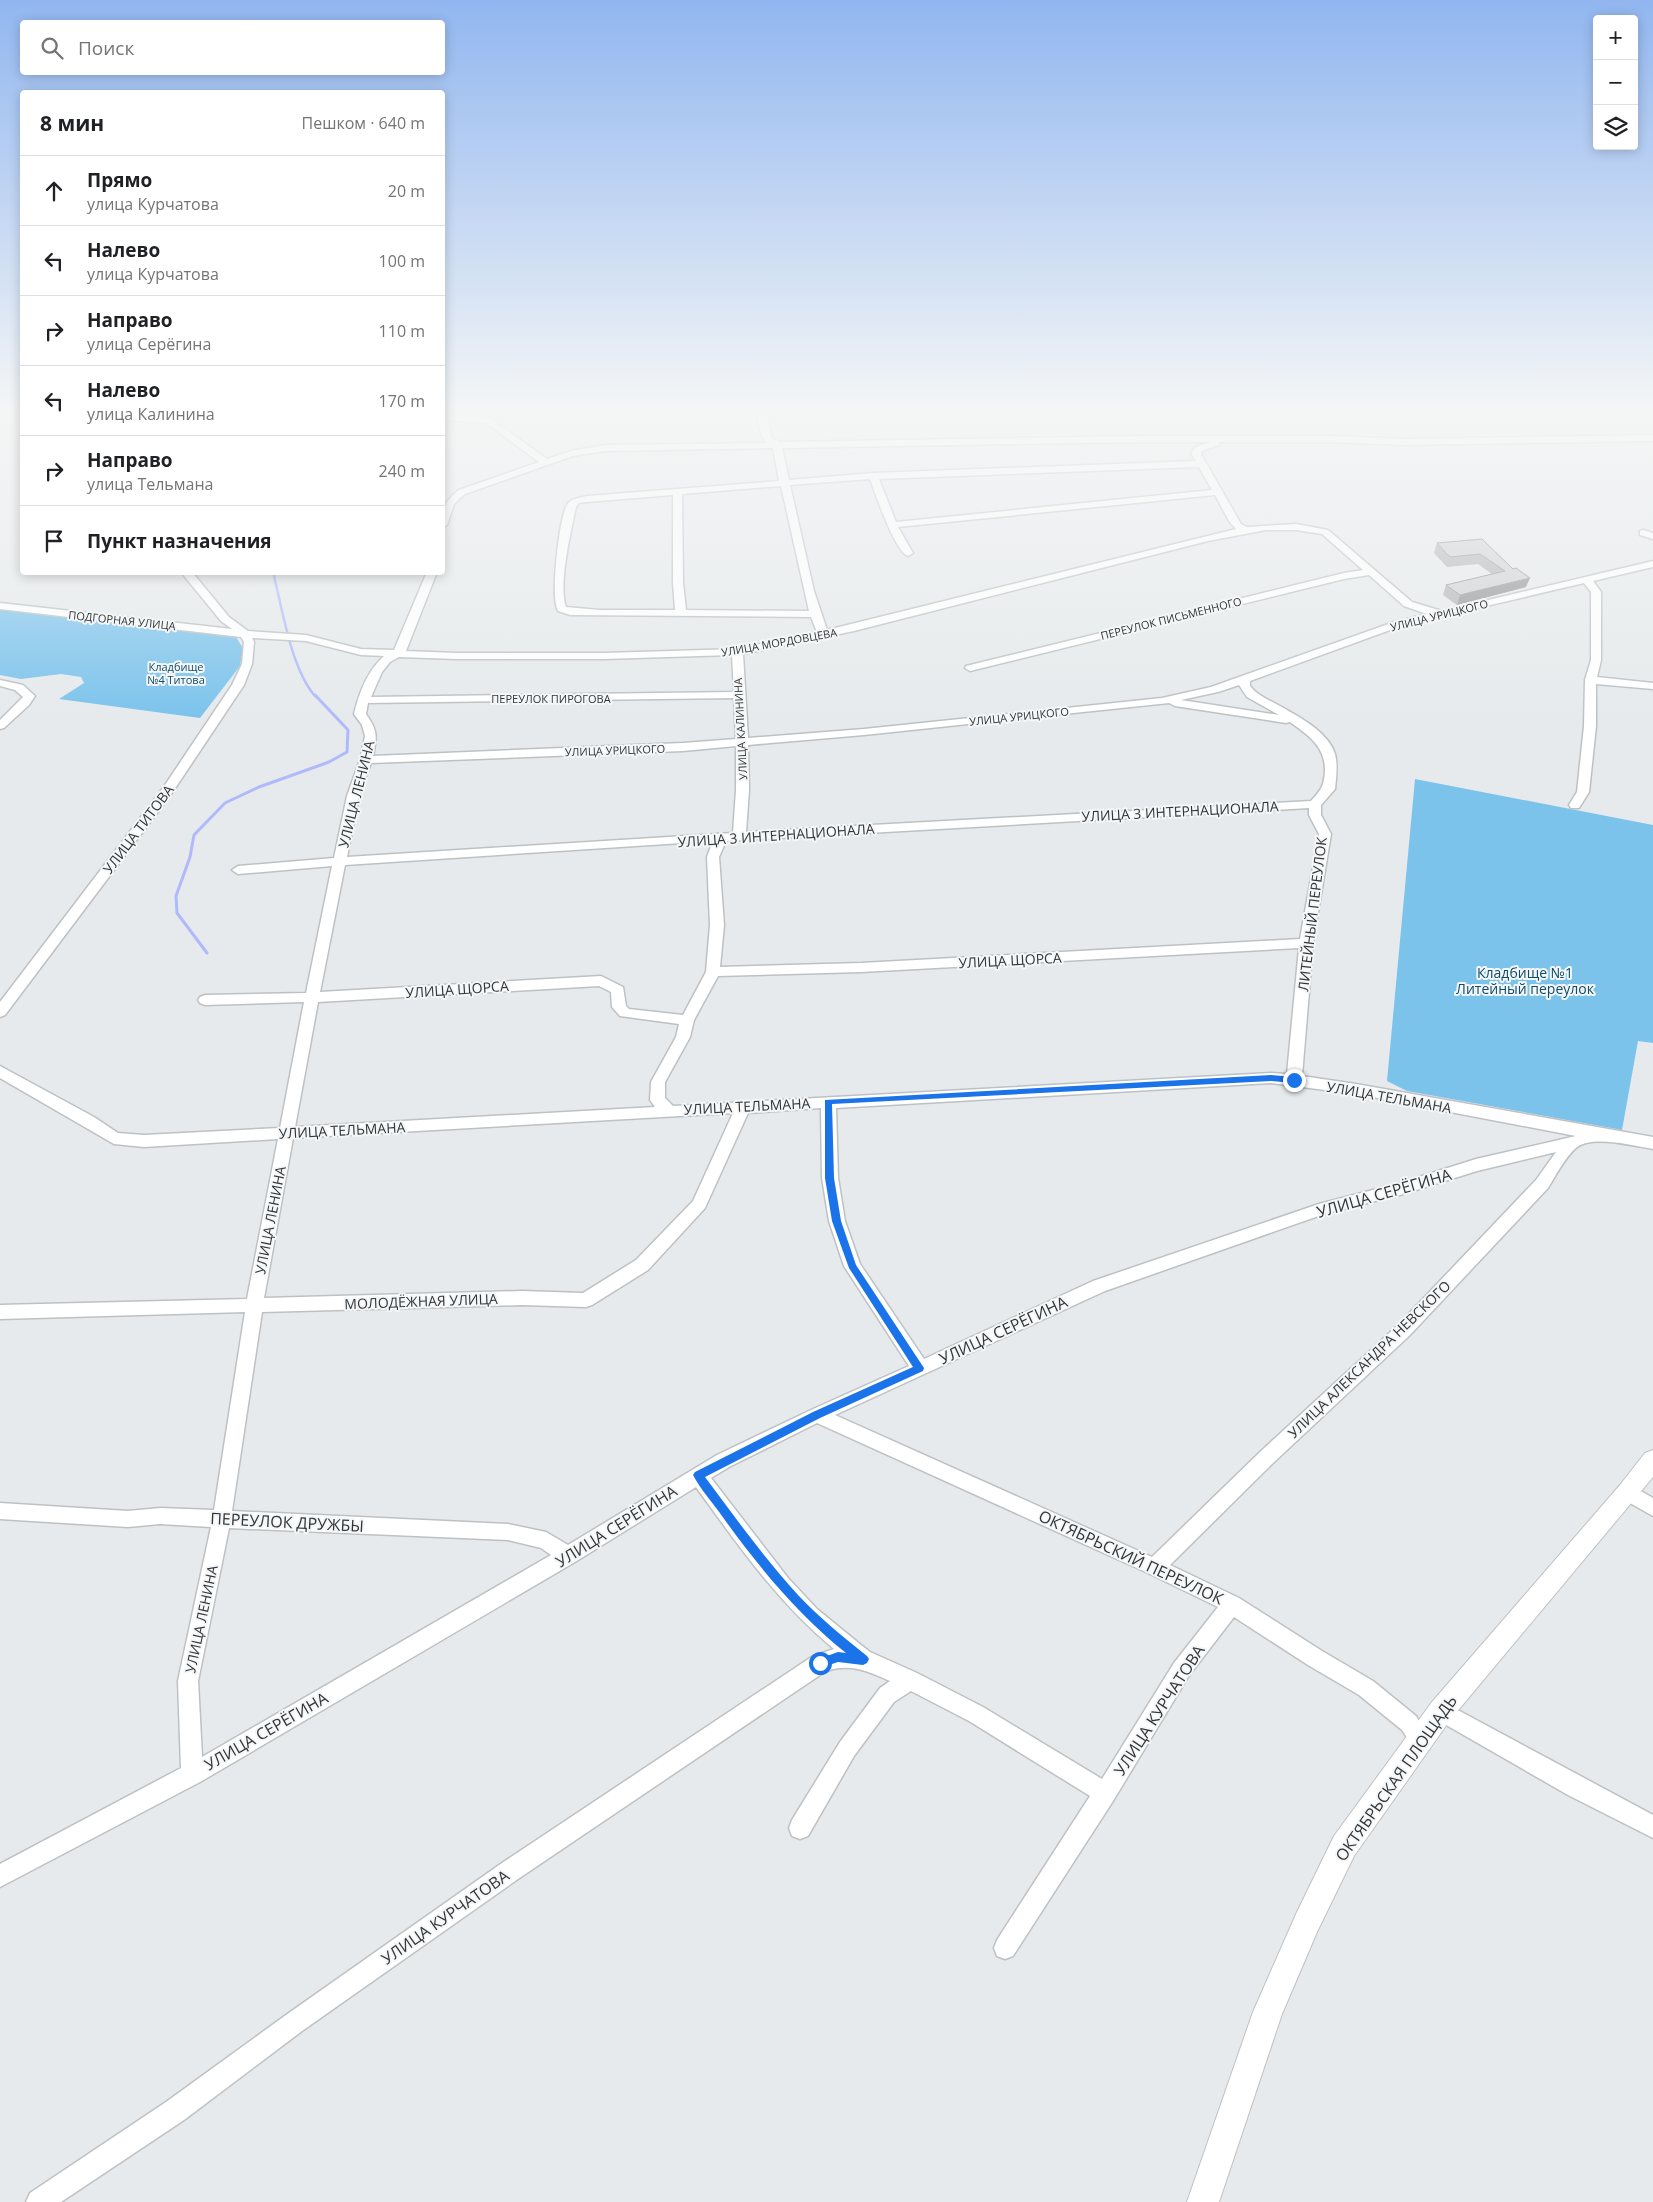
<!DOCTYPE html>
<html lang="ru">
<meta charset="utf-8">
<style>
:root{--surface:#fff;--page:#f2f2f2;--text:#202124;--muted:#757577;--line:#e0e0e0}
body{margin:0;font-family:"Open Sans",sans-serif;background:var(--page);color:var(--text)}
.controls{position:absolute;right:15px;top:15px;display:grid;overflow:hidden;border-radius:5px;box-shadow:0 2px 12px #0003}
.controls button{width:45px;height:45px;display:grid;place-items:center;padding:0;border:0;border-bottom:1px solid var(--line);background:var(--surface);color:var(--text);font:25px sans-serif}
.stop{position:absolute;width:15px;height:15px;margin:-11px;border:4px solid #1a73e8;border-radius:50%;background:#fff}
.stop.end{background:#1a73e8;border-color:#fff;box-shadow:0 1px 5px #0008}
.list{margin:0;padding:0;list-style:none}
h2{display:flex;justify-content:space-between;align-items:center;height:65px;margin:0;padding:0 20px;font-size:21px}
h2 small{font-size:16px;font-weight:400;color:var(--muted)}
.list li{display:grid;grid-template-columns:32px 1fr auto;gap:15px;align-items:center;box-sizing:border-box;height:70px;padding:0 20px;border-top:1px solid var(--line)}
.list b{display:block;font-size:19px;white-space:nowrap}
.list p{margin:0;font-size:16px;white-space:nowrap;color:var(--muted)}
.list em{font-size:16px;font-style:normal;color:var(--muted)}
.icon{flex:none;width:28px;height:28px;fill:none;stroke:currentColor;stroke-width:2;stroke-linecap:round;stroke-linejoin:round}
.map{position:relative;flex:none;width:1653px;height:2202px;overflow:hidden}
.search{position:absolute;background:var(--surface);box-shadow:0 2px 12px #0003;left:20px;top:20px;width:425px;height:55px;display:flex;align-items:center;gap:12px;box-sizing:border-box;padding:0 18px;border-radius:5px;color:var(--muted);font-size:19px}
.panel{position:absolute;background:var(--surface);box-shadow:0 2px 12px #0003;left:20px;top:90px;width:425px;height:485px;border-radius:5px}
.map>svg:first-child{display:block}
</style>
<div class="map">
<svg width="1653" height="2202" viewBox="0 0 1653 2202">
<rect width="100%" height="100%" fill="#e7eaec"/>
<g fill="#7cc3ec">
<polygon points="0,610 236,637 243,648 240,666 200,718 59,699 84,683 81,677 61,674 21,679 0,675"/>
<polygon points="1415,779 1653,825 1653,1043 1638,1041 1622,1130 1407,1091 1387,1081"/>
</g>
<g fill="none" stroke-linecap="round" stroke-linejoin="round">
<path stroke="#b0bafb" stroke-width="2.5" d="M273 572C282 607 291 670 316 697"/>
<polyline stroke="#b0bafb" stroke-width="3" points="207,953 177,913 176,896 190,857 194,835 225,803 259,787 329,762 347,752 348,730 315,695"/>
<defs>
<g id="minor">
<path d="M757 410H765L772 438 780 442 1143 436H1333L1403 439 1653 435V441L1403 445 1333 442H1220L1219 445 1202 451 1201 454 1241 524 1247 527 1296 524 1328 530 1412 602 1442 611 1653 561V567L1593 581 1601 592V660L1597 677 1653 683V689L1596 684V726L1589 792 1579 808H1571L1569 805 1577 792 1584 726 1585 680 1591 660V592L1584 583 1401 626 1250 681V686C1257 695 1267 699 1278 705 1297 716 1328 731 1335 754 1338 765 1336 778 1335 789L1321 805V815L1331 834 1313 943 1302 1076 1356 1084 1653 1137V1149C1634 1146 1594 1135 1577 1147 1565 1157 1556 1175 1548 1188L1410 1335 1272 1464 1170 1565 1239 1598 1322 1651 1373 1681 1416 1716 1430 1740 1427 1747 1420 1750 1413 1747 1402 1730 1359 1695 1308 1665 1234 1617 1188 1677 1113 1801 1013 1956 1005 1959 997 1956 994 1948 997 1940 1090 1796 969 1721 911 1691 894 1702 854 1756 808 1836 800 1839 792 1836 789 1828 792 1820 840 1742 880 1688 890 1681C868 1671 850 1663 826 1671L518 1879 302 2031 184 2120 61 2202H26L30 2193 166 2102 286 2015 502 1863 813 1656 834 1649C778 1603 738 1545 696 1487L575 1562 200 1782 0 1887V1864L181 1768 178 1681 211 1527 160 1524 128 1527 0 1519V1503L128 1511 160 1508 214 1510 245 1312 0 1319V1305L247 1299 278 1139 144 1147 114 1144 0 1078V1066L94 1117 118 1133 144 1135 280 1128 304 1002 205 1005 200 1003 198 1000 200 997 205 995 306 993 332 866 238 874 232 870 238 866 334 858 347 796 360 760 365 736 362 725 354 714C359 693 367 671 384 656L361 655 306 641 252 638 254 642 252 664 244 685 172 793 5 1015 0 1017V1002L163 788 232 685 242 664 244 642 241 637 0 609V603L232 629 221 621 181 572H192L229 617 248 631 306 635 361 649 394 650 427 572H437L406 651 457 653H604L737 649 817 632 811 617 570 615 558 611C550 597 559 519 567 505 571 498 579 498 587 496L779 481 773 448 605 451 573 456 465 494 454 504 447 525 442 528C442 510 444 501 459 490L539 462 486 423 442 420V414L491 419 547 459 571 451 605 445 767 443C759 435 758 420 757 410ZM1143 442H1211L1195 447 1191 454 1196 461 873 473 789 480 782 448ZM1199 467 1212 490 896 522 879 479ZM870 479C875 493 895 552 908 556L913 553 898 527 1215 495 1229 521 1236 529 827 630 814 591 790 485ZM781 486 809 611 686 610 683 583 682 494ZM673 495V583L675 610H600L566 607C558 585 571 531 576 507L579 503 587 502ZM1266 530H1296L1322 534 1363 570 1344 573 966 666 965 668 970 671 1344 579 1369 575 1404 606 1427 614 1394 622 1211 687 1162 698 864 729 748 738 743 654 854 631 1208 541ZM732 655 734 692 371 697 382 672 390 662 399 657 457 659H604ZM1239 685 1247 697 1279 715 1181 700 1218 692ZM734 698 736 739 683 743 373 756C377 736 378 731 366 714L368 703ZM1169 703 1175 706 1286 723 1290 722C1308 735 1325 746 1325 770 1324 786 1322 789 1311 801L746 832 749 790 748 745 864 735ZM736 746V790L733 833 347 857 359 796 371 763 683 751ZM1309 808V815L1319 834 1300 939 861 963 720 967 724 925 719 857 726 841ZM713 841 707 857 710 925 706 972 683 1015 629 1009 626 1006 623 987 601 976 320 992 345 865ZM1299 948 1287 1074 1271 1073 673 1106 665 1098V1082L690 1037 694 1020 718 976 861 972ZM599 986 611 992 612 1007 620 1016 679 1024 676 1037 651 1082 650 1100 655 1107 295 1127 318 1002ZM1271 1083 1356 1094 1576 1136 1476 1159 1400 1183 1319 1204 1093 1281 924 1359 860 1264 845 1221 838 1178 836 1108ZM821 1108 822 1178 829 1221 844 1266 909 1366 811 1410 717 1455 568 1545 546 1532 508 1524 232 1511 262 1312 522 1305 586 1307 592 1305 648 1270 705 1208 748 1113ZM733 1113 693 1201 636 1260 583 1293 522 1291 264 1298 293 1138ZM1556 1152 1536 1180 1398 1325 1260 1452 1152 1557 835 1415 1105 1291 1327 1213 1400 1195 1477 1171ZM817 1423 1148 1573 1218 1607 1174 1663 1102 1779 983 1707 917 1673 870 1652 861 1645 817 1609 788 1578 711 1478 729 1467ZM229 1528 508 1540 541 1548 551 1555 202 1757 198 1681Z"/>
<polygon points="1643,530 1653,533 1653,539 1640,535 1640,531"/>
<polygon points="0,680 23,685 35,696 29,705 4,728 0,729 0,720 23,697 15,690 0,686"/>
<polygon points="1628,1484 1653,1498 1653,1516 1621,1498 1619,1492 1621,1486"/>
<polygon points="1441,1701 1653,1815 1653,1838 1568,1795 1434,1718 1431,1711 1434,1704"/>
</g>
<polygon id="major" points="1653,1450 1653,1477 1450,1720 1354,1856 1317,1932 1282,2014 1219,2202 1187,2202 1253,2012 1297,1912 1334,1836 1432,1702 1620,1485 1645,1453"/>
</defs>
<use href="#minor" stroke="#bec1c3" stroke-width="3"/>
<use href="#major" stroke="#bec1c3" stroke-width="2"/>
<use href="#minor" fill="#fff" fill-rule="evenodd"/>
<use href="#major" fill="#fff" fill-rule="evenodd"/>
</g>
<polygon fill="#b1b3b5" points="1482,539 1526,587 1457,605 1443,595 1446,585 1492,574 1478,564 1447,567 1434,553 1437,543"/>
<polygon fill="#909294" points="1530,578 1526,587 1457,605 1460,595"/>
<polygon fill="#ced0d3" stroke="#909294" points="1482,539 1513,569 1516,568 1530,578 1460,595 1446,585 1505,571 1480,554 1450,557 1437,543"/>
<linearGradient id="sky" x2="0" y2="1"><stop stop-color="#91b6f0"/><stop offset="0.57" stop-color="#f4f6f6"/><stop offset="1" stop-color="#f4f6f6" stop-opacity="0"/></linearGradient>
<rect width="1653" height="718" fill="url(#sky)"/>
<path fill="#1a73e8" d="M1271 1075 1294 1077 1298 1080 1294 1083 1271 1081 832 1104 834 1178 841 1221 856 1265 924 1368 923 1371 820 1418 705 1477C735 1517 764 1558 798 1595 819 1617 843 1637 867 1656L869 1659 867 1663 863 1665 838 1662 820 1668 816 1667 815 1663 816 1660 838 1652 846 1653C797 1614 758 1566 722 1516 713 1503 701 1490 693 1475L695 1472 813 1412 913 1367 849 1268 832 1221 825 1178V1100Z"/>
<g text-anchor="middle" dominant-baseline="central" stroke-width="4" stroke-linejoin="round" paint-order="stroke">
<g font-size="11" fill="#343536" stroke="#f4f7f9">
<text transform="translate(1439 615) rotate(-14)">УЛИЦА УРИЦКОГО</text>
<text transform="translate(1171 618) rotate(-14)">ПЕРЕУЛОК ПИСЬМЕННОГО</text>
<text transform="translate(122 620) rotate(6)">ПОДГОРНАЯ УЛИЦА</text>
<text transform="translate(779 642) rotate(-10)">УЛИЦА МОРДОВЦЕВА</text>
<text x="551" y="698">ПЕРЕУЛОК ПИРОГОВА</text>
<text transform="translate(1019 716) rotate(-6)">УЛИЦА УРИЦКОГО</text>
<text transform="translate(740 729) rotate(-93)">УЛИЦА КАЛИНИНА</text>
<text transform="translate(615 750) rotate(-2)">УЛИЦА УРИЦКОГО</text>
</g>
<g font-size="11" fill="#114b66" stroke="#f4f7f9">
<text x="176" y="666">Кладбище<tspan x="176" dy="13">№4 Титова</tspan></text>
</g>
<g font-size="14" fill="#343536" stroke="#f4f7f9">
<text transform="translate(356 794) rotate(-76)">УЛИЦА ЛЕНИНА</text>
<text transform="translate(1180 811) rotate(-3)">УЛИЦА 3 ИНТЕРНАЦИОНАЛА</text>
<text transform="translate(138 829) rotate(-53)">УЛИЦА ТИТОВА</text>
<text transform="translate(776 835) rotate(-4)">УЛИЦА 3 ИНТЕРНАЦИОНАЛА</text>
<text transform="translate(1312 914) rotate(-83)">ЛИТЕЙНЫЙ ПЕРЕУЛОК</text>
<text transform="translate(1010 960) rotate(-3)">УЛИЦА ЩОРСА</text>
<text transform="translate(457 989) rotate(-4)">УЛИЦА ЩОРСА</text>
<text transform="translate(1389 1097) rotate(10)">УЛИЦА ТЕЛЬМАНА</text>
<text transform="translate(747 1106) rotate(-3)">УЛИЦА ТЕЛЬМАНА</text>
<text transform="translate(342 1130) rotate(-3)">УЛИЦА ТЕЛЬМАНА</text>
<text transform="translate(270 1220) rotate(-79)">УЛИЦА ЛЕНИНА</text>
<text transform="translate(421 1301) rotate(-2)">МОЛОДЁЖНАЯ УЛИЦА</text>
<text transform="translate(1369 1359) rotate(-44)">УЛИЦА АЛЕКСАНДРА НЕВСКОГО</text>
<text transform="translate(201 1619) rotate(-78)">УЛИЦА ЛЕНИНА</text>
</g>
<g font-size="14" fill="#114b66" stroke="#f4f7f9">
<text x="1525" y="972">Кладбище №1<tspan x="1525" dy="16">Литейный переулок</tspan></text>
</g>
<g font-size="16" fill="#343536" stroke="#f4f7f9">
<text transform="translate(1384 1193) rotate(-16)">УЛИЦА СЕРЁГИНА</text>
<text transform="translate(1003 1330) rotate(-25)">УЛИЦА СЕРЁГИНА</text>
<text transform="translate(287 1522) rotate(3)">ПЕРЕУЛОК ДРУЖБЫ</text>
<text transform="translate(616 1526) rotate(-32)">УЛИЦА СЕРЁГИНА</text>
<text transform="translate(1131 1557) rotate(25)">ОКТЯБРЬСКИЙ ПЕРЕУЛОК</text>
<text transform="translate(1159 1710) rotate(-57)">УЛИЦА КУРЧАТОВА</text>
<text transform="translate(266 1731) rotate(-30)">УЛИЦА СЕРЁГИНА</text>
<text transform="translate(1396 1778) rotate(-55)">ОКТЯБРЬСКАЯ ПЛОЩАДЬ</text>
<text transform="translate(445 1917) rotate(-35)">УЛИЦА КУРЧАТОВА</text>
</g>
</g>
</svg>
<div class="controls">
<button>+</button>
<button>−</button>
<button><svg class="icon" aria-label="layers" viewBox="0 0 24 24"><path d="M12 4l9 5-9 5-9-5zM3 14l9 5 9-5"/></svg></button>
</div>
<div class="stop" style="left:820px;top:1663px"></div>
<div class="stop end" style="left:1294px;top:1080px"></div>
<div class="search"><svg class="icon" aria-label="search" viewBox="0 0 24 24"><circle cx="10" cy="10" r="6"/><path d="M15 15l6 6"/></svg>Поиск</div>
<section class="panel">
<h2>8 мин<small>Пешком · 640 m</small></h2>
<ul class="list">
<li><svg class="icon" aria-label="ahead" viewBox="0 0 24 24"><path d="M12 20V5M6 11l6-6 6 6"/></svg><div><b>Прямо</b><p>улица Курчатова</p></div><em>20 m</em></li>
<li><svg class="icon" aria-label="left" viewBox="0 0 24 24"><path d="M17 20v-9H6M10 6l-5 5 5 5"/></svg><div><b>Налево</b><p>улица Курчатова</p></div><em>100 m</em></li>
<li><svg class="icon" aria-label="right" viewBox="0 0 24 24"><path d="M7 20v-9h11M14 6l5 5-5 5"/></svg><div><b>Направо</b><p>улица Серёгина</p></div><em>110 m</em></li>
<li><svg class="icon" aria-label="left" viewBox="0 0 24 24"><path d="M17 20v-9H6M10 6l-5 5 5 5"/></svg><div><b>Налево</b><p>улица Калинина</p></div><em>170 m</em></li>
<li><svg class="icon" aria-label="right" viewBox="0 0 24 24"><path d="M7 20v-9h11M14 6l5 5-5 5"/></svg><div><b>Направо</b><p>улица Тельмана</p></div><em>240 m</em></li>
<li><svg class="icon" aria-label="arrive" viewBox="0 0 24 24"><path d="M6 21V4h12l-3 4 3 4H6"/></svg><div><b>Пункт назначения</b></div></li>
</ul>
</section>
</div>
